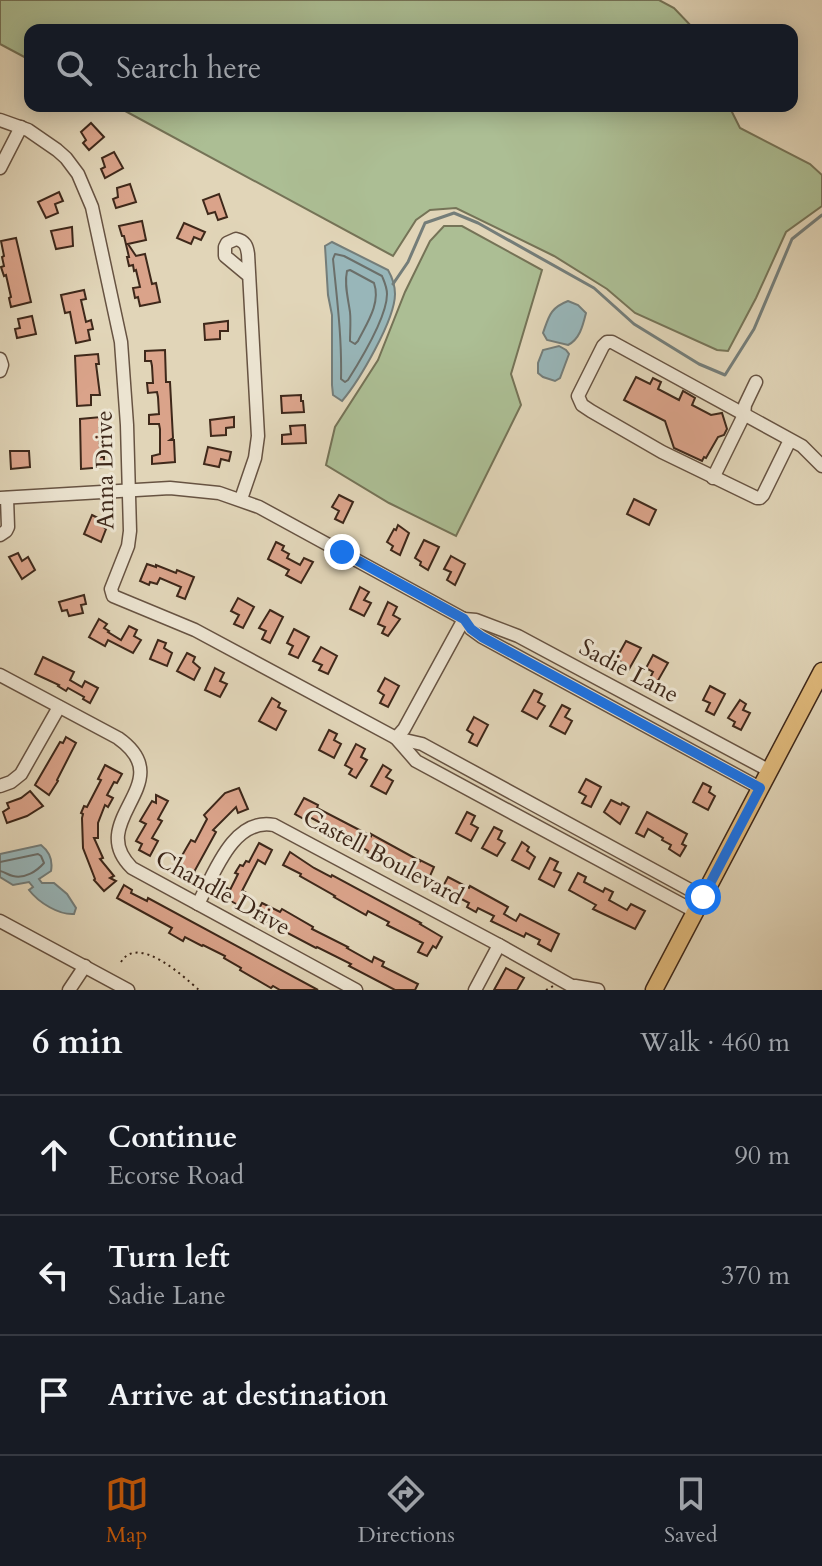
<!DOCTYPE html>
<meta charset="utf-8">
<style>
:root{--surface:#171b24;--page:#242831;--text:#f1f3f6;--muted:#9ea1a6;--line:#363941;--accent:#b45309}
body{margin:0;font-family:Cardo,serif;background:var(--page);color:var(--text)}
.stop{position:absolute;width:24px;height:24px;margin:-18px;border:6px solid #1a73e8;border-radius:50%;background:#fff}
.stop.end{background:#1a73e8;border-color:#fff;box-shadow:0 2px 8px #0008}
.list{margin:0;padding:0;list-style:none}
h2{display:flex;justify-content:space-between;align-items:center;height:104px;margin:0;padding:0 32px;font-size:34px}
h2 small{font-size:26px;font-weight:400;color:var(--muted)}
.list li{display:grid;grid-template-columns:52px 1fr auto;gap:24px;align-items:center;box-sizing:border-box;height:120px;padding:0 32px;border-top:2px solid var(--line)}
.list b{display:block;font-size:30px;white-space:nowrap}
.list p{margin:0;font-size:26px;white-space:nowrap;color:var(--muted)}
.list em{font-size:26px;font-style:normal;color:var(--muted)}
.icon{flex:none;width:44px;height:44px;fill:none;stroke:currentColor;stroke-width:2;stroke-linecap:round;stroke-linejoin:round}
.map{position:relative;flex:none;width:822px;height:990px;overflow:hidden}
.search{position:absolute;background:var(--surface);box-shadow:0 4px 20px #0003;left:24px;right:24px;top:24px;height:88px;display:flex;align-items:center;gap:20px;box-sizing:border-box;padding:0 28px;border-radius:16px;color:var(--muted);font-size:30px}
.sheet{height:464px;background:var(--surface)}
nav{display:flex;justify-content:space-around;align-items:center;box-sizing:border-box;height:112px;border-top:2px solid var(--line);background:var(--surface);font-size:22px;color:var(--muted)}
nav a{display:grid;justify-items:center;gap:4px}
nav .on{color:var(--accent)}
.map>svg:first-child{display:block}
</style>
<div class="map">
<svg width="822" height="990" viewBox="0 0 822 990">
<rect width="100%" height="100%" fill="#e1d5b8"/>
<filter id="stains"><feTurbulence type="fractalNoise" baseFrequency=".0025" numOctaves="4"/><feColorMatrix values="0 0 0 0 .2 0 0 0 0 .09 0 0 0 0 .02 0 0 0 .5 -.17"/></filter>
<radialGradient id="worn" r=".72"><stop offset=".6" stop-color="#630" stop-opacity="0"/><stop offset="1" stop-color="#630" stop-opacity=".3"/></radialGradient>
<g fill="#acbe94" stroke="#757357" stroke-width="2">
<polygon points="0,0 659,0 674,8 695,30 30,30 30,60 0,44"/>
<polygon points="116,106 729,106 740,128 810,164 822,175 822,206 786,232 756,298 728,351 717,350 635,313 607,289 554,256 456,208 430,210 416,220 393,256"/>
<polygon points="444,226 462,226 542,270 511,374 521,405 456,536 389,503 326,465 335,427 378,360 405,292 430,241"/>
</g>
<g fill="#98b6b9" stroke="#747d79" stroke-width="2">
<path d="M332 242 388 270C392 277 395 286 395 294 395 320 359 381 342 401L333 395 332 385V315L328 295 325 246Z"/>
<path d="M568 301 578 305 586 313C583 325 580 339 568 345L547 340 543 333C549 316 550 308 568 301Z"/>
<polygon points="559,346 566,350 569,354 560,378 555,381 543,377 538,373 538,363 543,350"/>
<path d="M41 845C50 852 53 860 51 871L39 879 42 883H54L67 894 76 908 74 914C59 915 39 903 29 890L33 887 29 882 13 885 0 877V854Z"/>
</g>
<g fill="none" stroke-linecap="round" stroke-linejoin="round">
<g stroke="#6b6f6a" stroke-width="2">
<path d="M335 254 344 256 382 276C384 281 387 287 387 294 387 316 360 361 348 380L345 382 341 379C342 338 337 299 333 259Z"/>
<path d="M347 271 350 270 374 283C381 303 367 323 358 341L355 344 350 341C350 331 351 322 350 312 348 298 344 284 347 271Z"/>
<path d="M0 862 38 854 41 856 44 863C37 871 25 879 13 876 8 875 5 872 0 871"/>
</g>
<polyline stroke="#747d79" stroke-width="3" points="393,284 408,262 425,223 454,213 478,223 594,288 634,324 699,364 725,375 754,329 792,239 822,215"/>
</g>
<g fill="#daa38a" stroke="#3e281a" stroke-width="2">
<polygon points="91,123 104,137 89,150 83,143 86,140 81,132"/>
<polygon points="114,152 123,168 105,178 101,169 105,167 102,158"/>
<polygon points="130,184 136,202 116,208 113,199 118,197 117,188"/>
<polygon points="59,192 63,201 55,204 58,213 46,218 38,202"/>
<polygon points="219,194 227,217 218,220 215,212 208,214 203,200"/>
<polygon points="142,221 146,240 128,244 136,256 145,254 152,284 156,283 160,302 140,306 138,297 135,298 133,288 140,287 136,270 134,271 133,265 129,266 127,257 129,257 124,236 122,236 119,226"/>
<polygon points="184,223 205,232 201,240 194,237 191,244 177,238"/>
<polygon points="72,227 73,246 56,249 51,231"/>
<polygon points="16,238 31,302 11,307 9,298 11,297 6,275 4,276 1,267 4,266 2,257 4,256 1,241"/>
<polygon points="84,290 86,299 81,300 86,322 91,320 93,329 88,330 90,340 76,343 70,312 65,313 61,295"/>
<polygon points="32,316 36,334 17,338 15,329 20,328 18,319"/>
<polygon points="228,321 228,331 220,331 220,339 205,340 204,324"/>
<polygon points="165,350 166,382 170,382 173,438 170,440 174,440 175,462 152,464 152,456 160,454 160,429 159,424 149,424 149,415 159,414 158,397 157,392 148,393 147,383 153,383 152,366 151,361 145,361 145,351"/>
<polygon points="98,354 99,364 96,364 100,395 91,395 91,405 77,406 75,356"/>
<polygon points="636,377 650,384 653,378 661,382 658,389 679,400 683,391 695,398 692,405 711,415 722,413 727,429 724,435 718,437 706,458 704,457 702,461 674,448 665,421 624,400"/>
<polygon points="301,395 301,401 303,401 304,412 282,413 281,396"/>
<polygon points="101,417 102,427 99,428 100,449 101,457 104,457 104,467 81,469 80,419"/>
<polygon points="234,417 234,427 226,428 226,435 211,436 210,420"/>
<polygon points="305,425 306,443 282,444 282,435 291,434 290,426"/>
<polygon points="208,447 231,452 229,461 221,459 219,467 204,464"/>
<polygon points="10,451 29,451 30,467 11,469"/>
<polygon points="339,495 353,502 343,523 335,519 339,511 332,507"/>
<polygon points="634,499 656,510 649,525 627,514"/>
<polygon points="92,515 100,519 99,523 106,529 101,542 84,534"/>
<polygon points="398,525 409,533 400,555 391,550 393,546 387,542 394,529 396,530"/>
<polygon points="424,540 439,547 428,570 420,565 421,562 415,558"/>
<polygon points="276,542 284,546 282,550 289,554 287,558 300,565 304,558 313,562 301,583 286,575 289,570 268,559"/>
<polygon points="18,553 22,561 28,557 35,570 22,579 9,557"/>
<polygon points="451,556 465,564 455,585 447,580 451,572 444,569"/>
<polygon points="147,564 156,567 156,565 176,573 177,570 194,577 185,599 177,596 181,587 160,578 157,584 150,582 149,585 140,581"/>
<polygon points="360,587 369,592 364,600 371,603 364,616 350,609"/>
<polygon points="84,595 86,604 81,605 83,613 69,616 67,610 62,611 59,602"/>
<polygon points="238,598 254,607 243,628 234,624 239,615 231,611"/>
<polygon points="388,602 397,607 393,615 400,619 388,636 382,633 385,627 378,624"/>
<polygon points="270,610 283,617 270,643 262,639 266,631 259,628"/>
<polygon points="99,619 107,624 104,628 109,631 108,632 121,640 129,626 137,630 134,636 141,640 133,653 108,640 105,646 89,637"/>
<polygon points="294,629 309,637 298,658 289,654 293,646 287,643"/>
<polygon points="158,640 166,643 164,648 172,653 167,666 150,659"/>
<polygon points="626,641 641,648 628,671 621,667 623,663 616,659"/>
<polygon points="321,647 337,656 328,674 319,670 322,665 313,661"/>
<polygon points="187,653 195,657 193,662 200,668 194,680 177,671"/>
<polygon points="653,655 668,663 656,684 649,680 653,672 646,668"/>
<polygon points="43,657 74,672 70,680 82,687 85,681 98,688 90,703 83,699 84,697 68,688 66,691 58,686 59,685 35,674"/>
<polygon points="215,668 224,673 220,681 227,684 220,697 205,690"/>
<polygon points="385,678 399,686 388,707 380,703 384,695 378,691"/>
<polygon points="710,686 725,694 714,715 706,711 710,703 703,700"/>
<polygon points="534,690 542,694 538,702 545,706 537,719 522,711"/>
<polygon points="272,698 280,703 278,707 286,711 276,730 259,721"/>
<polygon points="740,700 746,704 743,710 750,713 741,730 733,726 735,722 728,718"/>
<polygon points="562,705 570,709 565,717 572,721 565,734 550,726"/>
<polygon points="474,717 488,725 477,746 469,742 473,734 467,730"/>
<polygon points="329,730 337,734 334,740 341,744 334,758 319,750"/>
<polygon points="66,737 76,743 57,780 58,781 49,795 35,785 60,742 63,743"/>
<polygon points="356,744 365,749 361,757 367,760 356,778 349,774 352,769 345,765"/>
<polygon points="105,765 122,774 117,783 114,782 107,795 113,798 108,807 105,805 98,823 98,838 94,838 103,858 100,859 114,876 110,878 116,881 104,891 94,880 95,879 83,848 82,818 83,814 81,813 84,806 87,807 101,780 98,779"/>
<polygon points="383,765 391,770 386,777 393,781 386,794 371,786"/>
<polygon points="586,779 601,787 591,807 582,803 586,796 579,792"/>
<polygon points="703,783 711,787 709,792 715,796 708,810 693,802"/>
<polygon points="239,788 248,809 238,813 236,807 213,830 216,832 194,872 195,873 191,881 173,871 191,840 195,842 207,819 204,815 225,793"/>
<polygon points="30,791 43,806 27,816 7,823 3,812 9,808 7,803 21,798"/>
<polygon points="156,795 168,801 158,819 162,821 152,838 158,841 150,856 139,850 142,844 136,841 146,824 140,821 152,801 156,803"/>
<polygon points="304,798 318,805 317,808 371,836 371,834 420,861 420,860 434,867 426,885 417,881 420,877 403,868 400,871 392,867 395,862 379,854 376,859 367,854 368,851 355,843 353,846 345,841 347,839 328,829 327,831 319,827 321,823 306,815 304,819 295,814"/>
<polygon points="611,800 621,805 622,803 629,807 620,824 604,812"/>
<polygon points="467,812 475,816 471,824 478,828 471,841 456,833"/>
<polygon points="647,812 687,834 682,844 686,846 680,856 669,849 671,845 662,840 663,838 648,829 644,837 636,833"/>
<polygon points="494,827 502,831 498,839 505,843 497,856 482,848"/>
<polygon points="522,842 529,847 527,851 535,857 529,869 512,860"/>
<polygon points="259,843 272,850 265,864 258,860 242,891 245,892 238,905 222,896 227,888 230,890 238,874 235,873 240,865 243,866 246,861 249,862"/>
<polygon points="290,852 314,868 331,877 332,875 421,923 420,924 442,937 436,948 433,946 427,956 418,952 423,943 387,925 389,922 368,911 366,915 334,897 335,896 300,876 301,874 283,865"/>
<polygon points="550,858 558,862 554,870 561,873 554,887 539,879"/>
<polygon points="578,873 586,877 584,882 603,892 605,888 613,892 609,900 627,910 631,904 645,911 635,929 593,909 596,905 569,890"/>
<polygon points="448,877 469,888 470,886 508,907 504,914 516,921 520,914 559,934 551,951 538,944 540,940 526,933 524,937 491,921 494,916 478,908 476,912 467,907 469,903 456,896 448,893 447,896 440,892"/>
<polygon points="124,885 132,890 131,893 147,901 148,898 318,990 280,990 273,986 271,988 240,970 241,968 224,958 225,956 203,945 202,946 185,937 183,941 169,933 172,928 117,898"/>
<polygon points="262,903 280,912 282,909 313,927 312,929 348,947 347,948 372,962 374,957 384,962 382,966 418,984 415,990 395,990 349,966 351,964 317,947 316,948 261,919 262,918 256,914"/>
<polygon points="506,968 524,978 517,990 494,990"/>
</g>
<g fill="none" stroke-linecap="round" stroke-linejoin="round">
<defs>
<g id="minor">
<polyline points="0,120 28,130 57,150 66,158 78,174 92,207 121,342 127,425 130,531 128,546 111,589 113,596 195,630 396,738 422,744 703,897"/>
<polyline points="0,168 21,127"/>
<polyline points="0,359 2,365 0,371"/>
<polyline points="790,440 763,495 760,498 757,498 662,452 591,411 582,405 578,396 603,346 607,342 612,342 802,446 822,466"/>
<polyline points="713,478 744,415 745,405 756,382"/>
<polyline points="0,498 170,488 219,493 259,507 464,619 476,620 518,636 770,771"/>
<path d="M241 499 255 458 258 436 248 254C247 246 245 241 236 239L227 243 225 247V256L249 276"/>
<polyline points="0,535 6,531 8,527 7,498"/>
<polyline points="464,619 471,629 482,637 760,788"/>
<path d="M0 675 118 738C182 783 83 820 132 868L356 990"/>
<polyline points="396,738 416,761 696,912"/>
<polyline points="396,738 404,729 464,619"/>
<polyline points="0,786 11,782 21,774 59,707"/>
<path d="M198 904C214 874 233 817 274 825L499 945 579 990"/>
<polyline points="0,921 128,990"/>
<polyline points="575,986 598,990"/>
<polyline points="69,990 85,966"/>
<polyline points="475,990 499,945"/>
</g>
<polyline id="major" points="654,990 822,671"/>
</defs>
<use href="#minor" stroke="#675342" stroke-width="15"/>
<use href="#major" stroke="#3e281a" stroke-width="19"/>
<g stroke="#3e281a" stroke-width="2" stroke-dasharray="2 4" stroke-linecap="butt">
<path d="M121 962C138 934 183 976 199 990"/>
<polyline points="546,990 553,986"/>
</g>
<use href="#minor" stroke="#ece4d1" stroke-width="12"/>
<use href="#major" stroke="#e0ba7c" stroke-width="16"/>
</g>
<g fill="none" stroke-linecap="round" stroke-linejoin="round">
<polyline stroke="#1a73e8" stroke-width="10" points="342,552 464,619 471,629 482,637 760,788 703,897"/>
</g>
<g text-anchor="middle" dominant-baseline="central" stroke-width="6" stroke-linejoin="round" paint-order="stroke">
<g font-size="24" fill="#3e281a" stroke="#ece4d1">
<text transform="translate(105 470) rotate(-91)">Anna Drive</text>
<text transform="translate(629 671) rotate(28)">Sadie Lane</text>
<text transform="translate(383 857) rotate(28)">Castell Boulevard</text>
<text transform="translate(223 893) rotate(29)">Chandle Drive</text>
</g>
</g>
<rect width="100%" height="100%" filter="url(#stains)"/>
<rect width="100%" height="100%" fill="url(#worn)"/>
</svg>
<div class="stop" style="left:703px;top:897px"></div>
<div class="stop end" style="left:342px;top:552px"></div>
<div class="search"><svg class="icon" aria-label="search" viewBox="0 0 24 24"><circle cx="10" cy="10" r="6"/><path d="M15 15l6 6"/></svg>Search here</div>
</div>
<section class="sheet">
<h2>6 min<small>Walk · 460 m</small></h2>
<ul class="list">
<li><svg class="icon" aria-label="ahead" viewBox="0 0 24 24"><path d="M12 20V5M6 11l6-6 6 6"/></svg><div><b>Continue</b><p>Ecorse Road</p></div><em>90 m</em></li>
<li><svg class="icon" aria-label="left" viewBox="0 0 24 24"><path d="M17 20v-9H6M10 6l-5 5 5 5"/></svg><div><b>Turn left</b><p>Sadie Lane</p></div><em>370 m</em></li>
<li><svg class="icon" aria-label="arrive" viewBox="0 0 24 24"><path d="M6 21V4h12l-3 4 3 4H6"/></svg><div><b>Arrive at destination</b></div></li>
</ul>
</section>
<nav>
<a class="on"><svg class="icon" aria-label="map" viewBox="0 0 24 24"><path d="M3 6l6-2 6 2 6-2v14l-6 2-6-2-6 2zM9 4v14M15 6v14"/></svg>Map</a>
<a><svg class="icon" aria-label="directions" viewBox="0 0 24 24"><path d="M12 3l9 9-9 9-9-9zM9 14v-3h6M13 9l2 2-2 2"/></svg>Directions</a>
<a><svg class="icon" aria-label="saved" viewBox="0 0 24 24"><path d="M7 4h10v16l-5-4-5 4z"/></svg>Saved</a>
</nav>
